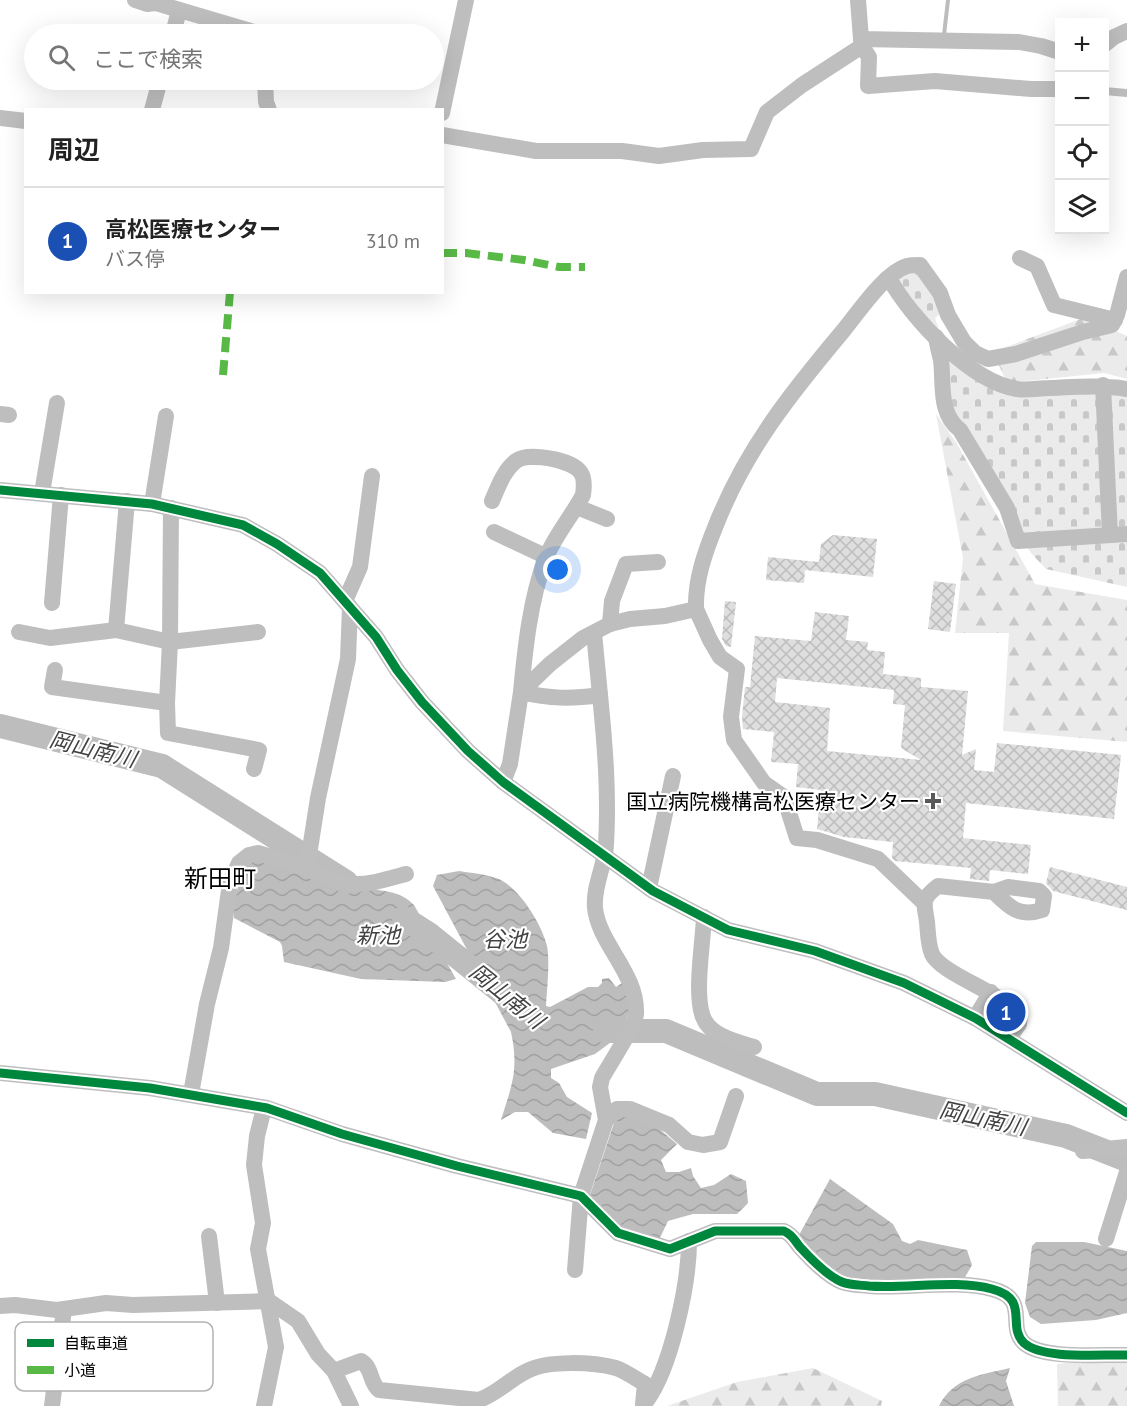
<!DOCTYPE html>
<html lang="ja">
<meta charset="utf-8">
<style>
:root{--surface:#fff;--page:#f2f2f2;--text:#222;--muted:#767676;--line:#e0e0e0;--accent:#595959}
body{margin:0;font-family:"PT Sans","Noto Sans JP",sans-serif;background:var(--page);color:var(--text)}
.controls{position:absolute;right:18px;top:18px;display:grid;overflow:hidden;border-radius:0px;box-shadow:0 6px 24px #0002}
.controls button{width:54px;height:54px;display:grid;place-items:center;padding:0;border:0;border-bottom:2px solid var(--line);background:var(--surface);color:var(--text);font:30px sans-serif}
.you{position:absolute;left:558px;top:570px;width:21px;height:21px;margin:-15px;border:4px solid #fff;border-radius:50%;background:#1a73e8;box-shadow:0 0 0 9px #1a73e833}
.badge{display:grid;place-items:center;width:39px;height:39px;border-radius:50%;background:var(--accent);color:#fff;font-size:20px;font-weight:700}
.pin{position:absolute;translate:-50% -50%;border:3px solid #fff;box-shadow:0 2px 6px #0006}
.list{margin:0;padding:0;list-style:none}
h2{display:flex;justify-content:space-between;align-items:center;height:78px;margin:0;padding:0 24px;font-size:26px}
h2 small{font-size:20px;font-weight:400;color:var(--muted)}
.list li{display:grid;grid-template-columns:39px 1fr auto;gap:18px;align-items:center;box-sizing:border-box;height:108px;padding:0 24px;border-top:2px solid var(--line)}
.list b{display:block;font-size:22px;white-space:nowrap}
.list p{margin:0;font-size:20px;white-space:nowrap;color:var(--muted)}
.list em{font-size:20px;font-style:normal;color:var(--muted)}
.icon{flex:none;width:33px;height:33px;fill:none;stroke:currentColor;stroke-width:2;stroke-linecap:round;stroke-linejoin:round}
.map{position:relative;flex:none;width:1127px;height:1406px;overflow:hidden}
.search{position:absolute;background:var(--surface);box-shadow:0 6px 24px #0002;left:24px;top:24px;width:420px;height:66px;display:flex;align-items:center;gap:15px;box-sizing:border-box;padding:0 21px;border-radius:33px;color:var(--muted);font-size:22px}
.panel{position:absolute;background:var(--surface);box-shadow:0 6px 24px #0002;left:24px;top:108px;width:420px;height:186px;border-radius:0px}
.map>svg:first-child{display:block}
</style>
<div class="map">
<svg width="1127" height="1406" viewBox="0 0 1127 1406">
<defs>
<pattern id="forest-firs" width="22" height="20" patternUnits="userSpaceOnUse" patternTransform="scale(1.5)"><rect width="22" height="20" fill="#ebebeb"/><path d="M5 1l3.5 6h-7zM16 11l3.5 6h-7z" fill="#c8c8c8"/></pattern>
<pattern id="cemetery-stones" width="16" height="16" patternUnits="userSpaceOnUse" patternTransform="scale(1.5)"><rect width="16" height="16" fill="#ebebeb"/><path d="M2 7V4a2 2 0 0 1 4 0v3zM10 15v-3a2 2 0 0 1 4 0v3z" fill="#c8c8c8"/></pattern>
<pattern id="water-waves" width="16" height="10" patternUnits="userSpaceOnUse" patternTransform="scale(1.5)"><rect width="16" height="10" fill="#bdbdbd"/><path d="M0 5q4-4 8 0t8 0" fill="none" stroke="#a1a1a1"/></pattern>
<pattern id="building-cross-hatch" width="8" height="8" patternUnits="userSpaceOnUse" patternTransform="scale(1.5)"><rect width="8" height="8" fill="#dedede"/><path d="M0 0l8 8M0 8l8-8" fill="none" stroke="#bdbdbd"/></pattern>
</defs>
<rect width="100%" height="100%" fill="#fff"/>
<g fill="url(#forest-firs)">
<polygon points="1086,317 1127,336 1127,379 1104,373 1007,383 993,352"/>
<polygon points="936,414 956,442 1035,584 1127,600 1127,742 1003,731 1009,633 955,633 963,558"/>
<polygon points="1127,1356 1127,1406 1058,1406 1057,1364"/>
<polygon points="813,1368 882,1401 881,1406 667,1406 737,1382"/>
</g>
<polygon fill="url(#cemetery-stones)" points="921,268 941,313 935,318 949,360 987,385 1127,393 1127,587 1046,569 1031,553 948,409 945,361 895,277"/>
<g fill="url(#water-waves)">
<path d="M251 859 378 890C393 892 403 894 414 905L456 979 445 982 361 979 284 962 282 946 280 942 234 918C233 897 240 877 251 859Z"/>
<path d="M459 871C472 873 484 874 496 878 518 885 542 924 547 946 550 961 547 990 546 1006L550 1007 588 987H598L602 983V979L609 978 616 987 622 983 632 1006 618 1037 595 1054 551 1069V1078L559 1083 567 1097 592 1113 586 1139 553 1133 528 1112H515L501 1120C512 1085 519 1069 511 1032L433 886 437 875Z"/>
<polygon points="624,1113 657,1127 677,1144 661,1160 666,1172 679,1172 691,1168 693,1176 701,1188 714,1185 731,1174 746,1181 748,1203 737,1214 693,1214 668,1221 658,1242 617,1227 590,1195 614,1123"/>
<polygon points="830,1179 893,1224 902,1241 910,1244 918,1240 967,1250 972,1265 964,1279 848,1279 832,1271 799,1235"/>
<polygon points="1036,1242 1084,1242 1127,1251 1127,1313 1096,1320 1041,1324 1030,1317 1025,1303 1032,1246"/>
<path d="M1010 1368 1006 1381 1014 1406H939C954 1377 981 1375 1010 1368Z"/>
</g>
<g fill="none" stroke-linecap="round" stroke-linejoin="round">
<polyline stroke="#bdbdbd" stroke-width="4" points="944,35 948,0"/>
<g stroke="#bdbdbd" stroke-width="24">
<polyline points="0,726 162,766 346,882"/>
<polyline points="404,918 429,934 507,997"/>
<polyline points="605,1031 666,1031 817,1094 875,1094 1066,1136 1127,1160"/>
</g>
</g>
<g fill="url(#building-cross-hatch)" fill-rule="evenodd">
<polygon points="833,535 877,539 873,577 805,570 804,583 766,580 768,557 819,562 821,544"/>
<polygon points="934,581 956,584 950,632 928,629"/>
<polygon points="725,601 736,602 731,647 726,646 722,639"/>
<path d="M815 612 849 616 846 640 868 642 867 650 885 652 883 674 921 678V687L968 691 962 755 976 749 974 770 994 772 997 743 1121 755 1114 819 966 803 963 838 1031 845 1028 874 990 870 989 881 970 879 971 868 895 861 892 858 893 842 844 837 817 829 821 790 796 787 798 764 771 762 774 732 743 729 742 717 745 687H750L755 636 811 641ZM777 678 894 690 893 704 905 705 901 748 921 760 827 751 830 708 775 702Z"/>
<polygon points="1050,867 1127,887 1127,910 1053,891 1046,883"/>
</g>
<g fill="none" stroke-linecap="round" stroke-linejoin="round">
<polyline stroke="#bebebe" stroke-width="8" points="1104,91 1127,93"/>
<g stroke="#bebebe" stroke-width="16">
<polyline points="135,0 147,4 156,3 261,34"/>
<polyline points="858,0 861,39 1019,42 1041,46 1060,52"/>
<polyline points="173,34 179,10"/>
<polyline points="861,39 862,46 869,57 868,86 935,81 1031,89 1060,89"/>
<polyline points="1104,45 1114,37 1127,31"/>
<polyline points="265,80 266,102 269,110"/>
<polyline points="152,110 160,80"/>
<polyline points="442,113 466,0"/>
<polyline points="0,118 26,121"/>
<polyline points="442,135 536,151 622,151 659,156 703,150 751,149 767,112 802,85 862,46"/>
<polyline points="1020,258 1037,266 1054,305 1115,320"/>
<path d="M889 278C911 318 971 382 1017 389 1027 391 1039 388 1049 388 1076 387 1101 385 1127 389"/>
<path d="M936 337C937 344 939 352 941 360 944 384 938 413 960 430L1007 508 1018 541 1127 534"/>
<polyline points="1103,385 1110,535"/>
<polyline points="0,414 9,415"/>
<polyline points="0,490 152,504 243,525 277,544 320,573 376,637 397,670 422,702 468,751 503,782 653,891 728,930 815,951 904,983 975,1018 1127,1113"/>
<polyline points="42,493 57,403"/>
<path d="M492 501C498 487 504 470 516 461 528 452 572 459 581 473 585 479 584 488 583 495 572 516 553 538 545 560 530 601 525 649 521 692 550 699 572 699 600 695 605 745 609 794 606 845 605 866 593 886 595 908 599 945 638 973 636 1014 635 1026 609 1065 602 1078L600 1087 606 1120 581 1196 575 1270"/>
<polyline points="152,504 166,416"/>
<polyline points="577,507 607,519"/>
<polyline points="171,508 170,642 167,703 168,733 259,750 254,769"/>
<polyline points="494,532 547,557"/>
<polyline points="345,601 360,567 372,476"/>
<polyline points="52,603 61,495"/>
<path d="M696 609C695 580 705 552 716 525 746 449 791 393 843 331 858 313 884 273 907 266 911 265 916 265 920 265L940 293 948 315 964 342 975 353 988 359 1016 354 1083 332 1112 325 1117 315 1127 277"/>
<polyline points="610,624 612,601 626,564 658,562"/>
<polyline points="116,630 127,501"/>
<polyline points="19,632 50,638 116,630 170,642 258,632"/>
<polyline points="594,633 600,695"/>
<polyline points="55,670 52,687 167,703"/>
<polyline points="503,782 510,764 521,692 550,664 583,638 610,624 630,619 665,616 696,609 710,640 720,657 737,669 731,717 734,740 764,783 784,797 797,838 817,840 878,859 924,903"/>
<path d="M307 868C349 891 362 886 406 874"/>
<polyline points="649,888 673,776"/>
<path d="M994 892C1008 906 1019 918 1042 910L1044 896 1039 891 1008 887 994 892 938 886C921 899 924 902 927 922 928 932 928 945 932 954 941 974 1001 992 1020 1015L1019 1024 1009 1038"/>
<path d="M704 917C703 943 694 994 703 1017 710 1036 737 1042 754 1047"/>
<polyline points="975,1018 991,992"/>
<path d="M0 1073 150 1088 267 1108 342 1134 457 1166 581 1196 618 1233 670 1249 715 1231H784C793 1235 794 1240 800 1247 811 1259 827 1276 842 1282 850 1285 860 1285 869 1286 907 1289 956 1279 992 1289 1031 1299 1006 1326 1024 1343 1043 1360 1102 1354 1127 1355"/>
<polyline points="191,1094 207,1004 221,948 230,883 239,863 249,855 258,853 307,868 318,798 348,659 350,607"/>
<polyline points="606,1120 617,1109 630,1109 669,1125 688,1142 703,1145 720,1142 736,1096"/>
<polyline points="1083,1151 1127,1147"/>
<polyline points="209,1236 217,1303"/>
<polyline points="1106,1239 1127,1172"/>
<polyline points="0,1306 15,1305 57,1310 106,1303 133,1305 269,1301 298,1321 318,1354 334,1371 351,1406"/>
<path d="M334 1371 361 1361C373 1368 369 1382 379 1390L479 1400C497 1394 510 1379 527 1371 548 1360 593 1362 616 1368 625 1371 636 1379 645 1384L643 1404"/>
<path d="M645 1403C671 1370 689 1283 689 1241"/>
<polyline points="52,1406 64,1309"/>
<polyline points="264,1406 276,1347 258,1249 263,1223 254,1165 257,1136 264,1108"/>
</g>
<g stroke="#58b947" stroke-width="8" stroke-dasharray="15 8" stroke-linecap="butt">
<polyline points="442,253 466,253 524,260 559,267 585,267"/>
<polyline points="223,375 230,292"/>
</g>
<defs>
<g id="cycleway">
<polyline points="0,490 152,504 243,525 277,544 320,573 376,637 397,670 422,702 468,751 503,782 653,891 728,930 815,951 904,983 975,1018 1127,1113"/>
<path d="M0 1073 150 1088 267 1108 342 1134 457 1166 581 1196 618 1233 670 1249 715 1231H784C793 1235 794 1240 800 1247 811 1259 827 1276 842 1282 850 1285 860 1285 869 1286 907 1289 956 1279 992 1289 1031 1299 1006 1326 1024 1343 1043 1360 1102 1354 1127 1355"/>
</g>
</defs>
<use href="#cycleway" stroke="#fff" stroke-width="13"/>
<use href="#cycleway" stroke="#00873e" stroke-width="9"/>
</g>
<path fill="#595959" stroke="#fff" stroke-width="2" d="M930 792h6v6h6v6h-6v6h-6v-6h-6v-6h6z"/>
<g text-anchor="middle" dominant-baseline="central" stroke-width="4.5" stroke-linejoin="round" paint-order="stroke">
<g font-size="21" fill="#000" stroke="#fff" text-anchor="end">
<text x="920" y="801">国立病院機構高松医療センター</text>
</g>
<g font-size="22" font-style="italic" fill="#424242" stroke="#fff">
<text transform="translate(93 749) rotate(14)">岡山南川</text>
<text x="378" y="935">新池</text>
<text x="505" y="939">谷池</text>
<text transform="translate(507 996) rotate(39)">岡山南川</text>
<text transform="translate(983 1118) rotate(12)">岡山南川</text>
</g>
<g font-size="24" fill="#000" stroke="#fff">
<text x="220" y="878">新田町</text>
</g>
</g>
<rect x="15" y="1322" width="198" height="69" rx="9" fill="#fff" stroke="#b2b2b2" stroke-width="1.5"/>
<rect x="27" y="1339" width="27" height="8" fill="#00873e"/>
<rect x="27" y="1366" width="27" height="8" fill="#58b947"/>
<g font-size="16" fill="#000">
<text x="64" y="1349">自転車道</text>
<text x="64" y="1376">小道</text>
</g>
</svg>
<div class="controls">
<button>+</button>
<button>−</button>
<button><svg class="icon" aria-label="locate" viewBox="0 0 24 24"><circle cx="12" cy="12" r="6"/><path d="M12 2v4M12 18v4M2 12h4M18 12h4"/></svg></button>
<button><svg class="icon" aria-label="layers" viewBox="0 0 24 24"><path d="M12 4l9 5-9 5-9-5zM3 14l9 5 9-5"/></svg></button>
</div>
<div class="you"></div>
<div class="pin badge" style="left:1006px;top:1012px;background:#1a4fb4">1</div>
<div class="search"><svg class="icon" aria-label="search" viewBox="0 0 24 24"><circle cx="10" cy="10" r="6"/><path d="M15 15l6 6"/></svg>ここで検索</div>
<section class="panel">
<h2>周辺<small></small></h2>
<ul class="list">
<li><span class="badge" style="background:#1a4fb4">1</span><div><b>高松医療センター</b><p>バス停</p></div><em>310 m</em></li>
</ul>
</section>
</div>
